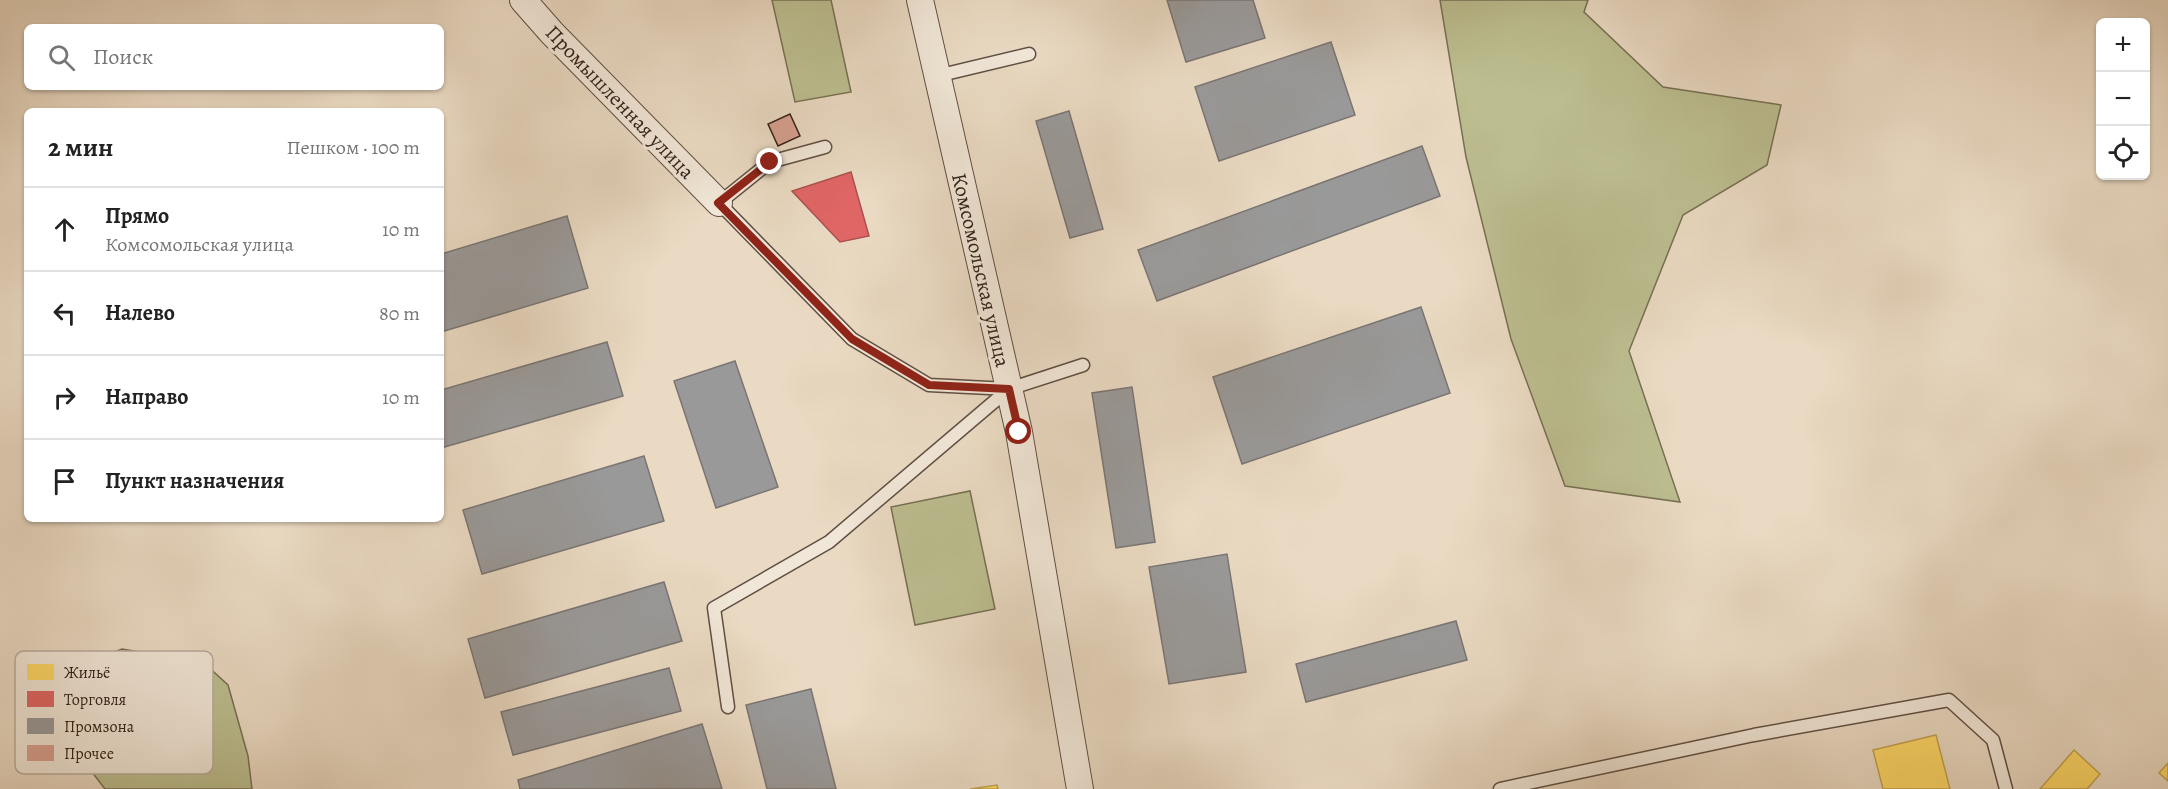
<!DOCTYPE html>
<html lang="ru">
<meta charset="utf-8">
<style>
:root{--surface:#fff;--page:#f6f6f6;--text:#222;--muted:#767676;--line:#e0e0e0}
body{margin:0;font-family:Alegreya,serif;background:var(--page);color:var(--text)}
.controls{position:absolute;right:18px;top:18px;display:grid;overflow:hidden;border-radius:9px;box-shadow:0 2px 4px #0004}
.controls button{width:54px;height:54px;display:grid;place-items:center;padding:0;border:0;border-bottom:2px solid var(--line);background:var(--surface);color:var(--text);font:30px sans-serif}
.stop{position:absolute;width:18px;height:18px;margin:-14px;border:4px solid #8f2418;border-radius:50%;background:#fff}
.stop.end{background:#8f2418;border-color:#fff;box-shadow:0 2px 6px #0008}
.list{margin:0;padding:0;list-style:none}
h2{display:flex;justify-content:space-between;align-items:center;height:78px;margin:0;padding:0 24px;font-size:26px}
h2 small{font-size:20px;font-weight:400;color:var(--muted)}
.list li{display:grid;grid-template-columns:39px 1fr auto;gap:18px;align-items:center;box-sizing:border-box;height:84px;padding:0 24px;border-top:2px solid var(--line)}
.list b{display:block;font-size:22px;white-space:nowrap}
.list p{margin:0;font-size:20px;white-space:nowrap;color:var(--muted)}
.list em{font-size:20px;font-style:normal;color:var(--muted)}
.icon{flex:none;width:33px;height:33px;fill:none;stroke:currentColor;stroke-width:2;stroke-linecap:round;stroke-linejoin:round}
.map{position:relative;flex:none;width:2168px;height:789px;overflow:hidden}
.search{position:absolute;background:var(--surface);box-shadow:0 2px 4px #0004;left:24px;top:24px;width:420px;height:66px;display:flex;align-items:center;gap:15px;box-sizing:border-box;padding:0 21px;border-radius:9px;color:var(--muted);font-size:22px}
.panel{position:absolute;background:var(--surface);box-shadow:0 2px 4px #0004;left:24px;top:108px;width:420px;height:414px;border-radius:9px}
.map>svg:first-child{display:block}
</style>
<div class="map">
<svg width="2168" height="789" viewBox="0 0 2168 789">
<rect width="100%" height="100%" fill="#eadac3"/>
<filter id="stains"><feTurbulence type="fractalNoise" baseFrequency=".00333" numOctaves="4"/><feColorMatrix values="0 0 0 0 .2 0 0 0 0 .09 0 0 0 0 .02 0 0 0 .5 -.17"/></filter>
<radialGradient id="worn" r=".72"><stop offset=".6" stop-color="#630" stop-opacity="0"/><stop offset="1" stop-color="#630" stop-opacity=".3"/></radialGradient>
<g fill="#bcbe90" stroke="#777054" stroke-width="1.5">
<polygon points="772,0 831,0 851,92 795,102"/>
<polygon points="1440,0 1588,0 1584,12 1663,87 1781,105 1767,165 1683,215 1629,351 1680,502 1565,486 1511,339 1466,157"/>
<polygon points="970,491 995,609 915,625 891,507"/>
<polygon points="122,649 204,663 228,685 248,756 252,789 105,789 78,754 64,671"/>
</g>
<g fill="#ffd966" stroke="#c2a24f" stroke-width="1.5">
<polygon points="1936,735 1950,789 1883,789 1873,750"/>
<polygon points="2074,750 2100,774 2087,789 2040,789"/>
<polygon points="2168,763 2168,781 2159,773"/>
<polygon points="997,785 998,789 970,789"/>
</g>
<polygon fill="#e06666" stroke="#ac514f" stroke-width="1.5" points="851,172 869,236 840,242 792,191"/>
<g fill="#999" stroke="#7a7573" stroke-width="1.5">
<polygon points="1167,0 1253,0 1265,38 1186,62"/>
<polygon points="1331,42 1355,115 1219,161 1195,87"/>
<polygon points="1069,111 1103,229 1070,238 1036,121"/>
<polygon points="1422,146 1440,196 1157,301 1138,250"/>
<polygon points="567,216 588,288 441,332 441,254"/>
<polygon points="1421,307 1450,393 1242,464 1213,377"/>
<polygon points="607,342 623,396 441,448 441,390"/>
<polygon points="735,361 778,487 716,508 674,381"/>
<polygon points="1132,387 1155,542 1116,548 1092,393"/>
<polygon points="644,456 664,521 482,574 463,510"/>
<polygon points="1227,554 1246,672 1169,684 1149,567"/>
<polygon points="664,582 682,641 485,698 468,639"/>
<polygon points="1456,621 1467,660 1306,702 1296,664"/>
<polygon points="669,668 681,711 513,755 501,712"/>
<polygon points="811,689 836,789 767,789 746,705"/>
<polygon points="702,724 722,789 520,789 518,780"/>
</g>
<polygon fill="#d8a191" stroke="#322119" stroke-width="1.5" points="790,114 800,136 778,146 768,124"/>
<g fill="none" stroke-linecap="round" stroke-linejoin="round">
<defs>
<g id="lane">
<polyline points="937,76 1029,54"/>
<polyline points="825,147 770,162 719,203 852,339 929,385 1009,389 1083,365"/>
<polyline points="728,707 714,608 829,542 1009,389"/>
<polyline points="1500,789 1754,735 1949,700 1993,740 2006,789"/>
</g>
<g id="street">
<polyline points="523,0 552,33 719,203"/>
<polyline points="920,0 1019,432 1080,789"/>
</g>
</defs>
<use href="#lane" stroke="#604f44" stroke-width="15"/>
<use href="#street" stroke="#604f44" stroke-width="28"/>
<use href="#lane" stroke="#f1e7d8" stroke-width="12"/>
<use href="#street" stroke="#f1e7d8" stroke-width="26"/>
</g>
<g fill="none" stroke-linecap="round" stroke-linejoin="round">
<polyline stroke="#8f2418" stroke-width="8" points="770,162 718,203 852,339 929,385 1009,389 1019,432"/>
</g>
<g text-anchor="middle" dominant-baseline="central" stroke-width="6" stroke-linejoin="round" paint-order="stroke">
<g font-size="21" fill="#322119" stroke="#f1e7d8">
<text transform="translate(620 102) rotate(46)">Промышленная улица</text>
<text transform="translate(981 270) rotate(77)">Комсомольская улица</text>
</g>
</g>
<rect x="15" y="651" width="198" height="123" rx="9" fill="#f1e7d8" stroke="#b8ac9f" stroke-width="1.5"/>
<rect x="27" y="664" width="27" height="16" fill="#ffd966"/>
<rect x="27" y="691" width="27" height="16" fill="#e06666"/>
<rect x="27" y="718" width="27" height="16" fill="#999"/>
<rect x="27" y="745" width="27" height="16" fill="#d8a191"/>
<g font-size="16" fill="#322119">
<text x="64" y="678">Жильё</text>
<text x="64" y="705">Торговля</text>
<text x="64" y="732">Промзона</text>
<text x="64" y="759">Прочее</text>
</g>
<rect width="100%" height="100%" filter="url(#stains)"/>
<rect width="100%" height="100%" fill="url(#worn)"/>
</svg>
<div class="controls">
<button>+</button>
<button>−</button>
<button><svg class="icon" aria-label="locate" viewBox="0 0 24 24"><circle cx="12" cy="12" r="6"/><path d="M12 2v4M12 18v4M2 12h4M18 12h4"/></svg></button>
</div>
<div class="stop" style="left:1019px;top:432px"></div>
<div class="stop end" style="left:770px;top:162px"></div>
<div class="search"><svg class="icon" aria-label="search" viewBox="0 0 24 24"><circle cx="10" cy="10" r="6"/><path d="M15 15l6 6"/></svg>Поиск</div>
<section class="panel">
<h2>2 мин<small>Пешком · 100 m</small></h2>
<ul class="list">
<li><svg class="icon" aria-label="ahead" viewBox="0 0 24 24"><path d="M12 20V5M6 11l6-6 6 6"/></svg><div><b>Прямо</b><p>Комсомольская улица</p></div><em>10 m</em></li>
<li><svg class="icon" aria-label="left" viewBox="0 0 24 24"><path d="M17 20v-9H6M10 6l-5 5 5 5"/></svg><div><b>Налево</b></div><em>80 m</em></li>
<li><svg class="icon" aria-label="right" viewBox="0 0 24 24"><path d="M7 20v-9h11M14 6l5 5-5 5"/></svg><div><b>Направо</b></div><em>10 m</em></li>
<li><svg class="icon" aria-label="arrive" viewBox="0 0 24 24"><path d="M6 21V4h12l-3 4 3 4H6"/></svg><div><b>Пункт назначения</b></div></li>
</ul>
</section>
</div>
